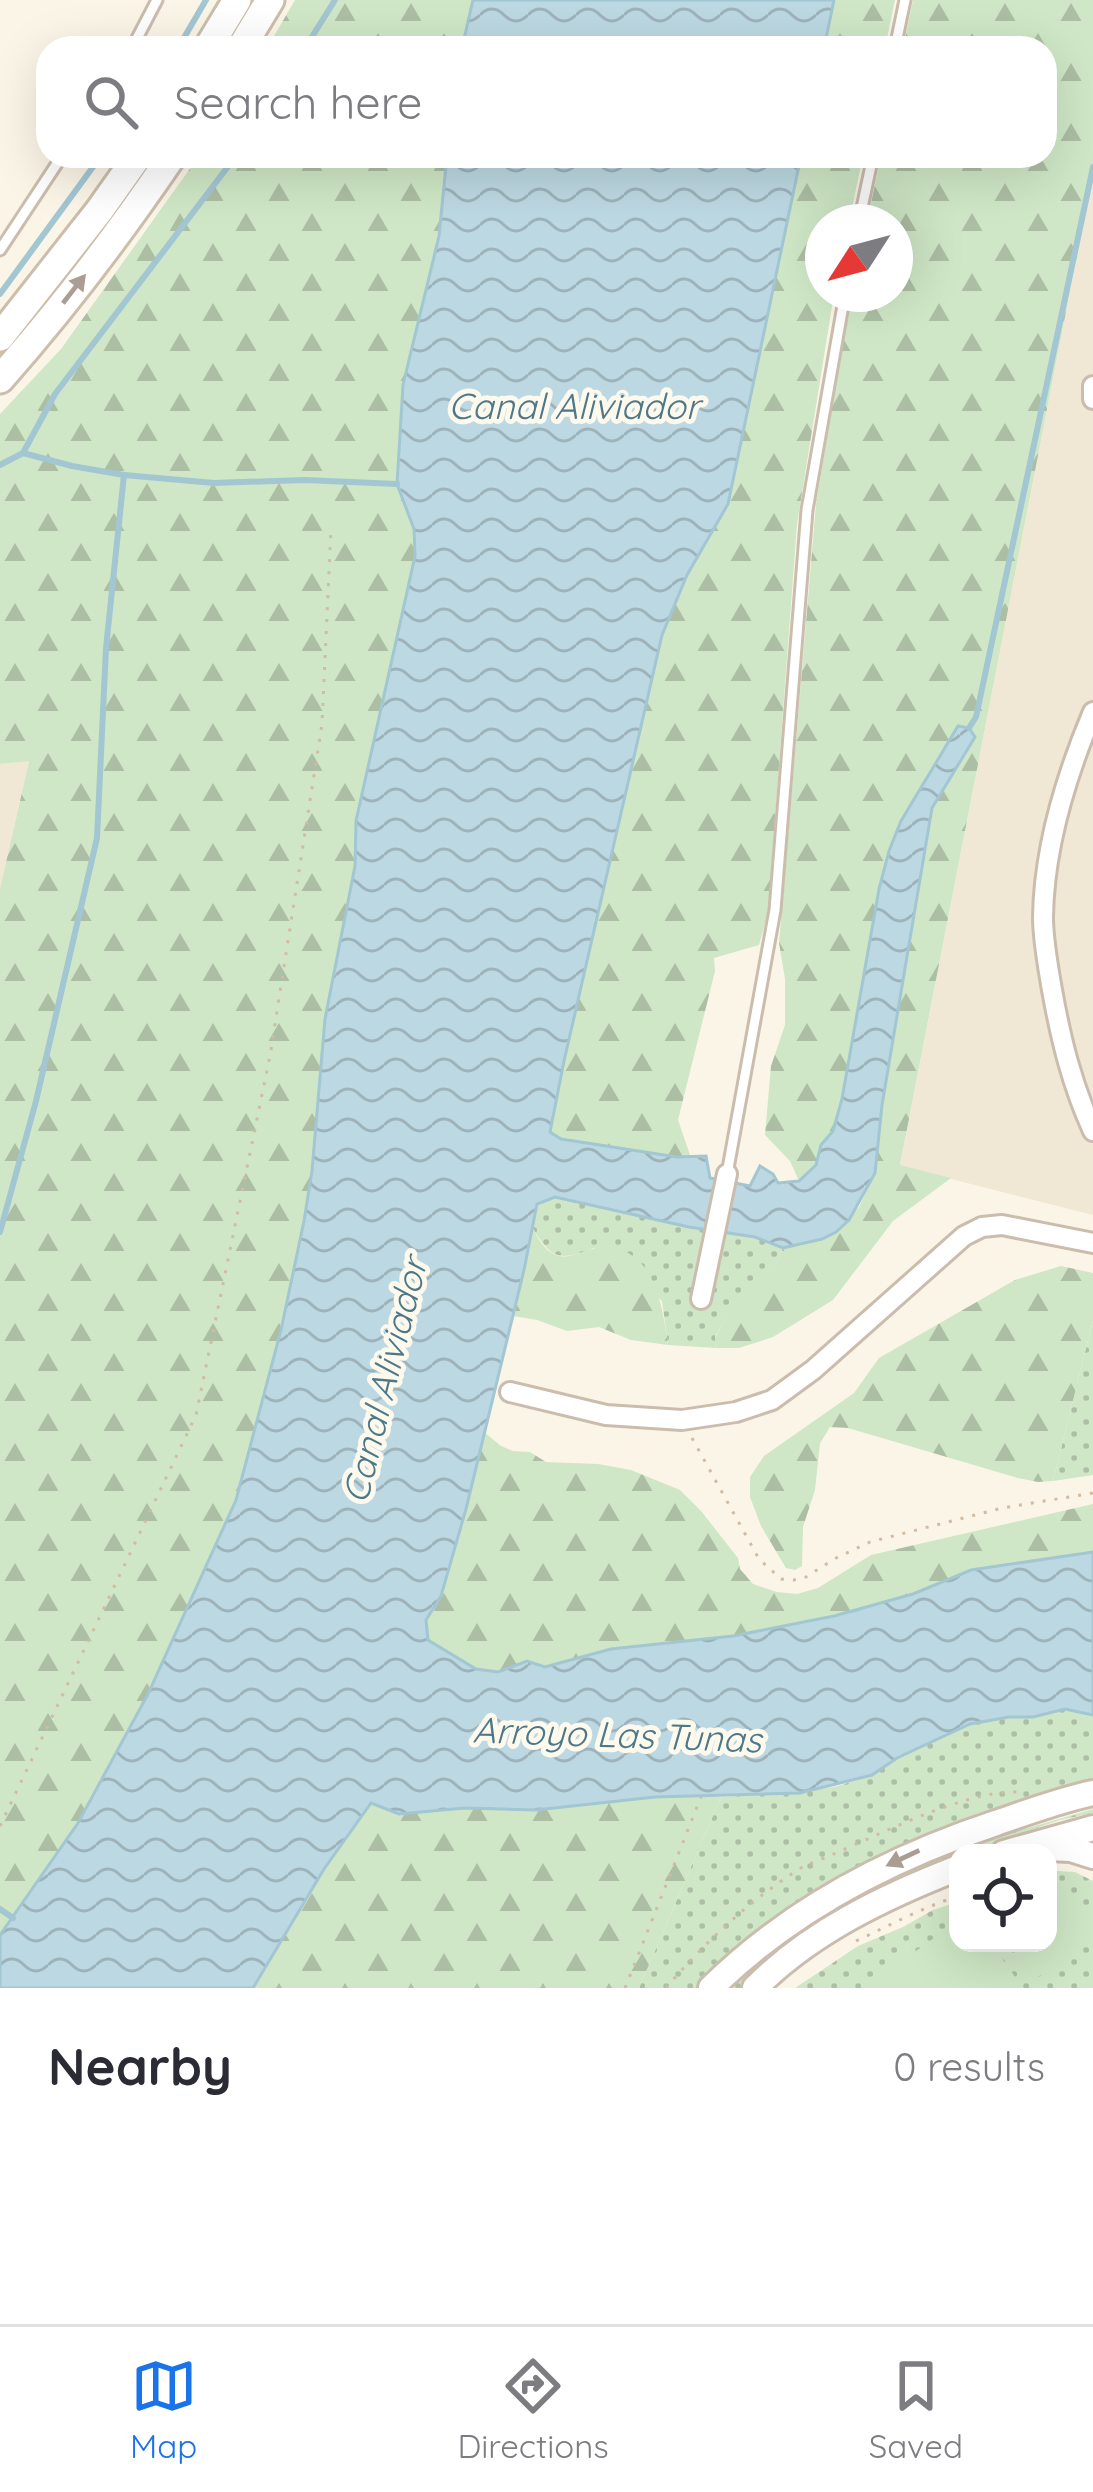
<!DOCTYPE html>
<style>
:root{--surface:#fff;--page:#f7f7f7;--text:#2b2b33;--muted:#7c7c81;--line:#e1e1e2;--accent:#1a73e8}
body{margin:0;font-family:Quicksand,sans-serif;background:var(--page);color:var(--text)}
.controls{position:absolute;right:36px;bottom:36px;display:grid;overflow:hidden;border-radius:24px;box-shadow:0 12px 48px #0002}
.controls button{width:108px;height:108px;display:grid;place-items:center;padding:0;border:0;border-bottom:3px solid var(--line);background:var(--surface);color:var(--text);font:60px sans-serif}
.compass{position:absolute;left:805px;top:204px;width:108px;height:108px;border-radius:50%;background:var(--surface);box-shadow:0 12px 48px #0002;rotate:234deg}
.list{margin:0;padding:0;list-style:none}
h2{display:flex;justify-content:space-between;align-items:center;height:156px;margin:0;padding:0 48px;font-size:51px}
h2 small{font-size:39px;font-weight:400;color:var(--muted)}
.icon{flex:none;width:66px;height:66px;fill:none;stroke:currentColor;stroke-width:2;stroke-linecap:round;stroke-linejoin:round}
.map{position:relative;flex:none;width:1093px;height:1988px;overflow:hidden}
.search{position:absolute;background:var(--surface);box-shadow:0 12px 48px #0002;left:36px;right:36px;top:36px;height:132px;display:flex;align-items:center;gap:30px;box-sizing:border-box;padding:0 42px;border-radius:36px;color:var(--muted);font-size:45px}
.sheet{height:336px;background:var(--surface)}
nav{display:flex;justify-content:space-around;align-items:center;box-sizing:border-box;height:168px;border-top:3px solid var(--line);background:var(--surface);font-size:33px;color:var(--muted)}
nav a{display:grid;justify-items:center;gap:6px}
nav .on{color:var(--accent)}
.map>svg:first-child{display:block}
</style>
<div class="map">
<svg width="1093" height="1988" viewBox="0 0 1093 1988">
<defs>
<pattern id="grass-dots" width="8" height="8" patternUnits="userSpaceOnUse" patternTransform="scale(3)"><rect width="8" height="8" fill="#cfe7c6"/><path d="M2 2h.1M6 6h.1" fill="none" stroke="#acbea3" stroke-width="1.8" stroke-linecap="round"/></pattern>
<pattern id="forest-firs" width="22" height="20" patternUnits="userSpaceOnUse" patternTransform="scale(3)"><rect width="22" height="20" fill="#cfe7c6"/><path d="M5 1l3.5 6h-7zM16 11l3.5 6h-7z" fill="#acbea3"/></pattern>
<pattern id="water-waves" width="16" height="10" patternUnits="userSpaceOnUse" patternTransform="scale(3)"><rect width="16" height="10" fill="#bcd8e2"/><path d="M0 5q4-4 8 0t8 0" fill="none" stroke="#9db2b9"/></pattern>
</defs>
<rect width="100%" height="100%" fill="#faf5e6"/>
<g fill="#f1e7d5">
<polygon points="1093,173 1093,1215 900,1166"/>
<polygon points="29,760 0,890 0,764"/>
</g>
<g fill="url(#grass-dots)">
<path d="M555 1197 704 1229 690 1301 706 1305 723 1233 755 1237 783 1248C774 1274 766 1269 749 1284 739 1293 725 1323 715 1336L717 1348 668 1345 662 1301 594 1248C559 1262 551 1259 532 1227L536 1204Z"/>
<polygon points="1093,1320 1093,1475 1053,1481"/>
<polygon points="1065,1709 1093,1715 1093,1783 1011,1804 930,1835 702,1988 639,1988 721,1797 800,1793 838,1786 872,1775 897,1758 970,1724 1009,1717 1033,1717"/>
<polygon points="1093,1809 1093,1813 1060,1820 965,1853 958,1853 958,1856 917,1874 744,1988 731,1988 743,1975 797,1933 856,1895 972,1837 1021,1830"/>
<polygon points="1057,1871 1075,1872 1093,1881 1093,1988 795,1988 858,1946 903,1927 933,1910 958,1902 958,1943 1048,1943 1048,1874"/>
</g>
<g fill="url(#forest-firs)">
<polygon points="295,0 473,0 462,48 267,48"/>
<polygon points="834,0 895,0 885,48 824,48"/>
<path d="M913 0H1093V173L900 1165 951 1178 893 1221 833 1300 773 1337 739 1348H717L715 1337C725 1323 738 1293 748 1284 765 1269 774 1274 783 1248L803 1245 836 1232 859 1207 875 1173 882 1105 931 808 975 737 936 761 901 821 889 851 879 889 842 1099 833 1131 821 1145 816 1165 799 1181 790 1161 765 1135 771 1066 785 1025V979L779 943 816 504 847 316 852 294H895V222H867L881 156H1045V48H903Z"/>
<polygon points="199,156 447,156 439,236 403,385 397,484 414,529 415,556 356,821 355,866 325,1019 312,1171 304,1221 281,1330 236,1500 148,1694 78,1823 0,1935 0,889 29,761 0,764 0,414 61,349"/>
<polygon points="801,156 863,156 849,222 823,222 823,294 834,294 797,524 768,913 759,945 714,958 715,971 678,1120 690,1155 677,1157 561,1139 550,1132 564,1061 662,635 687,575 728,504"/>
<path d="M532 1227C538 1237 543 1250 556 1255 569 1260 579 1252 592 1249 652 1238 662 1301 668 1345L631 1340 599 1327 567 1331 537 1320 513 1316Z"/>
<polygon points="1061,1266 1093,1273 1093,1320 1053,1481 1038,1482 1018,1478 848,1428 830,1427 820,1443 815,1490 803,1527 802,1566 795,1570 786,1568 761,1526 750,1497 750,1477 764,1456 854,1393 879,1358 1015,1280"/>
<polygon points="484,1432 501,1446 513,1451 530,1452 546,1462 598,1464 631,1470 680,1490 701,1511 738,1558 740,1569 753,1584 777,1592 797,1594 818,1588 871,1555 1093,1504 1093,1552 971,1570 913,1594 834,1616 733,1636 611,1649 545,1667 527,1662 498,1672 476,1669 428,1641 426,1620 441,1596"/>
<polygon points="655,1797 721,1797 639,1988 253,1988 324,1869 371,1803 399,1814 465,1808 536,1810"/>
</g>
<g fill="#cfe7c6">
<polygon points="1066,1886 1093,1923 1093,1936 1034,1980 1007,1943 1048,1943 1048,1899"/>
<polygon points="958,1921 958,1943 991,1943 1023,1988 864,1988"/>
</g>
<g fill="url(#water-waves)" stroke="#a3c6d3" stroke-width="3">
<polygon points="473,0 834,0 824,48 462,48"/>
<polygon points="447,156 801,156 728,504 687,575 662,635 564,1061 550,1132 561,1139 677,1157 706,1156 710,1178 750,1186 760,1166 773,1174 778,1183 799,1181 816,1165 821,1145 833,1131 842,1099 879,889 889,851 901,821 958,726 969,728 975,737 932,808 882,1105 875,1173 849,1220 836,1232 822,1239 783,1248 755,1237 689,1227 555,1197 537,1204 524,1270 466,1509 441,1596 426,1620 428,1640 476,1669 498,1672 527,1661 545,1667 611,1649 733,1636 834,1616 913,1594 971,1570 1093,1552 1093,1715 1065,1709 1033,1717 1009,1717 970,1724 897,1758 872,1775 800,1793 655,1797 536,1810 465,1808 399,1814 371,1803 324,1869 253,1988 0,1988 0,1935 78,1823 148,1694 236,1500 281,1330 304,1221 312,1171 325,1019 355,866 356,821 415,556 414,529 397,484 403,385 439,236"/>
</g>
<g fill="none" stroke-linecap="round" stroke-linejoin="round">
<g stroke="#a3c6d3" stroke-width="6">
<polyline points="178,48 206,0"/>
<polyline points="305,48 335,0"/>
<polyline points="0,294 101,156"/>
<polyline points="23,453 72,466 124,475 214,483 305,480 397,484"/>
<polyline points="0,465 23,453 55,394 236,156"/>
<polyline points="969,728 976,717 1093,167"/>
<polyline points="0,1232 36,1101 97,838 106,648 124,475"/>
<polyline points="0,1909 13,1918"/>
</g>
<defs>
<g id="service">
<polyline points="132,48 157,0"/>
<polyline points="895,48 905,0"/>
<polyline points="859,222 873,156"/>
<polyline points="0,250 62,156"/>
<polyline points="727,1174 775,910 807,510 845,294"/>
</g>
<g id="minor">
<polyline points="1093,386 1093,399"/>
<path d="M1093 712C1066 776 1044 846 1043 917 1043 941 1048 966 1052 990 1061 1040 1072 1085 1093 1131"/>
<polyline points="701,1299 727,1174"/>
<polyline points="510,1392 606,1415 682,1420 736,1412 772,1400 813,1370 964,1236 982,1227 1002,1225 1093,1243"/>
</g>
<g id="tertiary">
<polyline points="1047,1848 1071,1849 1093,1856"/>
<polyline points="1004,1853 1093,1828"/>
<path d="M711 1988C791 1909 890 1858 996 1823 1028 1812 1060 1800 1093 1793"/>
<path d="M755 1988C810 1932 886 1896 958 1868"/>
</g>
<g id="secondary">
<polyline points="208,48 237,0"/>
<polyline points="241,48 270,0"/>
<polyline points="0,337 99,211 138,156"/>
<path d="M0 379C62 309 119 234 172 156"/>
</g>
</defs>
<use href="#service" stroke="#cbbdad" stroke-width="15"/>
<use href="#minor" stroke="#cbbdad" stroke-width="24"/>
<use href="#tertiary" stroke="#cbbdad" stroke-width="30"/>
<use href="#secondary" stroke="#cdbeab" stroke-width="33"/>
<g stroke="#d2bba3" stroke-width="3" stroke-dasharray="3 9" stroke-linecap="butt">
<polyline points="692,1438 759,1559 781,1579 794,1580 806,1577 836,1558 870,1542 1002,1508 1093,1493"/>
<polyline points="0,1826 196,1415 270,1056 322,724 331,528"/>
<path d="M856 1941C890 1925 922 1908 958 1896"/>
<polyline points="625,1988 701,1797"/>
<path d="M666 1988C705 1942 752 1898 804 1866 864 1844 956 1791 1017 1792"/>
</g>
<use href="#service" stroke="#fff" stroke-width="9"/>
<use href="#minor" stroke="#fff" stroke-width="18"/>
<use href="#tertiary" stroke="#fff" stroke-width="24"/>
<use href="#secondary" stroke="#fff" stroke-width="27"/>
</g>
<defs><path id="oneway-solid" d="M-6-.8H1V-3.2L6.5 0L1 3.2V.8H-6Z" transform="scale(3)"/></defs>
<g fill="#aa9e94">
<use href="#oneway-solid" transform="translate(74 289) rotate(-52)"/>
<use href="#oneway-solid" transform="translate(903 1858) rotate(155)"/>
</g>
<g text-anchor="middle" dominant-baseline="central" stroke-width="10" stroke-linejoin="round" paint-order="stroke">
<g font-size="36" font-style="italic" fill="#4c788a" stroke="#fdf9ec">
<text x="574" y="405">Canal Aliviador</text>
<text transform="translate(384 1380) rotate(-76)">Canal Aliviador</text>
<text transform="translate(617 1734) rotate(2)">Arroyo Las Tunas</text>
</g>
</g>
</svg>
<div class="controls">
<button><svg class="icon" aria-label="locate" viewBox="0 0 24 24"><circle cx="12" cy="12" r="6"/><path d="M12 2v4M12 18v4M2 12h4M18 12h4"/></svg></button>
</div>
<svg class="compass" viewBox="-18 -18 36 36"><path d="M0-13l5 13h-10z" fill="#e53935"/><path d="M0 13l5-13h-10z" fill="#7c7c81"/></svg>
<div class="search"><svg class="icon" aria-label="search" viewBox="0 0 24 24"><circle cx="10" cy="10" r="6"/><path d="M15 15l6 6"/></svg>Search here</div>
</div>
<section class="sheet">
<h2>Nearby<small>0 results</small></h2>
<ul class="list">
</ul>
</section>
<nav>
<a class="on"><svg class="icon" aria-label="map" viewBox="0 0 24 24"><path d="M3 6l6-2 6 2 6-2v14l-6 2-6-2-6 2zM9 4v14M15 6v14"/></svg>Map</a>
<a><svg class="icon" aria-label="directions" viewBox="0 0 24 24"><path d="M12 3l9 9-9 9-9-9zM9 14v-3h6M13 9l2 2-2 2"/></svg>Directions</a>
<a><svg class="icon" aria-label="saved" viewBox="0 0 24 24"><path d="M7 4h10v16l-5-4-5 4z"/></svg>Saved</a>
</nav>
